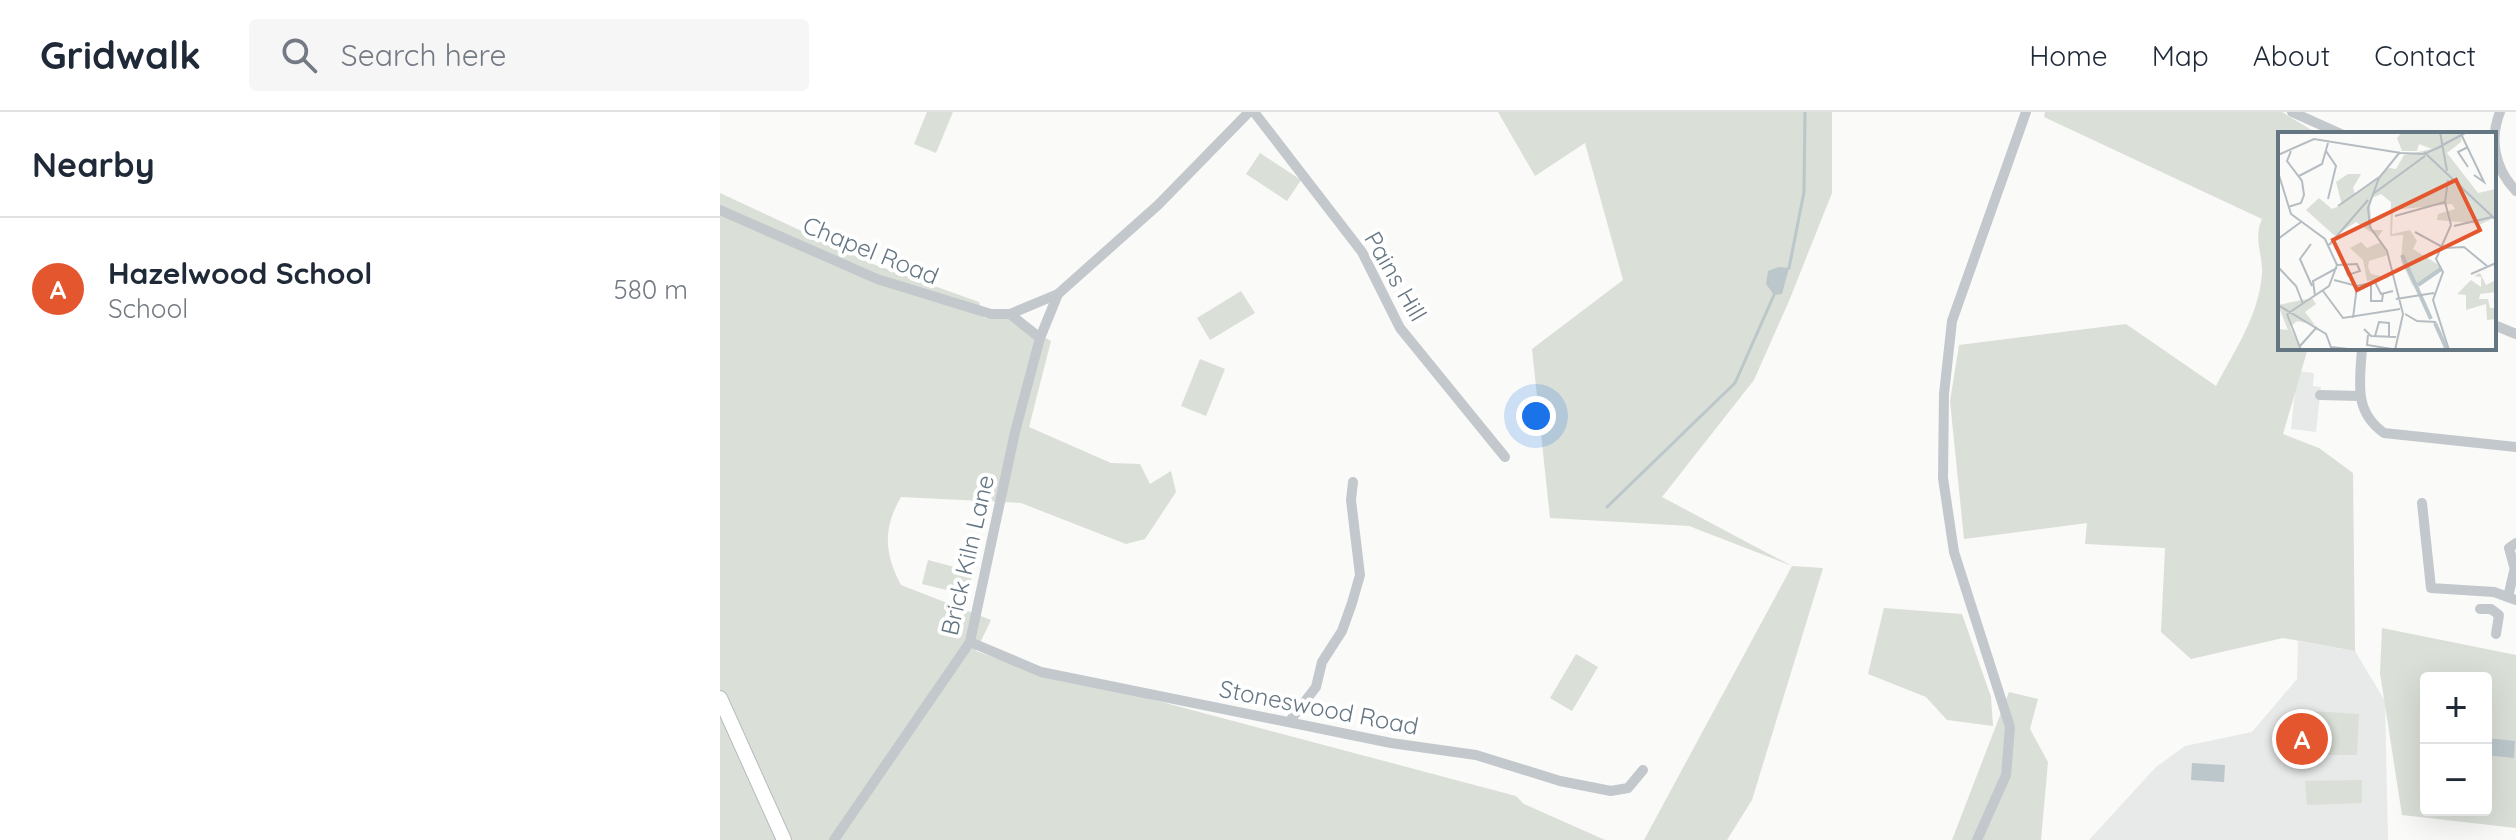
<!DOCTYPE html>
<meta charset="utf-8">
<style>
:root{--surface:#fff;--page:#f6f6f7;--text:#1f2937;--muted:#747a83;--line:#e0e1e3;--accent:#e4572e}
body{margin:0;font-family:Quicksand,sans-serif;background:var(--page);color:var(--text)}
.controls{position:absolute;right:24px;bottom:24px;display:grid;overflow:hidden;border-radius:8px;box-shadow:0 8px 32px #0002}
.controls button{width:72px;height:72px;display:grid;place-items:center;padding:0;border:0;border-bottom:2px solid var(--line);background:var(--surface);color:var(--text);font:40px sans-serif}
.you{position:absolute;left:816px;top:304px;width:28px;height:28px;margin:-20px;border:6px solid #fff;border-radius:50%;background:#1a73e8;box-shadow:0 0 0 12px #1a73e833}
.badge{display:grid;place-items:center;width:52px;height:52px;border-radius:50%;background:var(--accent);color:#fff;font-size:26px;font-weight:700}
.pin{position:absolute;translate:-50% -50%;border:4px solid #fff;box-shadow:0 2px 8px #0006}
.list{margin:0;padding:0;list-style:none}
h2{display:flex;justify-content:space-between;align-items:center;height:104px;margin:0;padding:0 32px;font-size:34px}
h2 small{font-size:26px;font-weight:400;color:var(--muted)}
.list li{display:grid;grid-template-columns:52px 1fr auto;gap:24px;align-items:center;box-sizing:border-box;height:144px;padding:0 32px;border-top:2px solid var(--line)}
.list b{display:block;font-size:30px;white-space:nowrap}
.list p{margin:0;font-size:26px;white-space:nowrap;color:var(--muted)}
.list em{font-size:26px;font-style:normal;color:var(--muted)}
.icon{flex:none;width:44px;height:44px;fill:none;stroke:currentColor;stroke-width:2;stroke-linecap:round;stroke-linejoin:round}
.map{position:relative;flex:none;width:1796px;height:728px;overflow:hidden}
header{display:flex;align-items:center;gap:48px;box-sizing:border-box;height:112px;padding:0 40px;background:var(--surface);border-bottom:2px solid var(--line)}
header strong{font-size:38px}
nav{display:flex;gap:44px;margin-inline-start:auto;font-size:28px}
.search{width:560px;height:72px;background:var(--page);display:flex;align-items:center;gap:20px;box-sizing:border-box;padding:0 28px;border-radius:8px;color:var(--muted);font-size:30px}
main{display:flex}
aside{flex:1;background:var(--surface)}
.map>svg:first-child{display:block}
</style>
<header>
<strong>Gridwalk</strong>
<div class="search"><svg class="icon" aria-label="search" viewBox="0 0 24 24"><circle cx="10" cy="10" r="6"/><path d="M15 15l6 6"/></svg>Search here</div>
<nav><a>Home</a><a>Map</a><a>About</a><a>Contact</a></nav>
</header>
<main>
<aside>
<h2>Nearby<small></small></h2>
<ul class="list">
<li><span class="badge">A</span><div><b>Hazelwood School</b><p>School</p></div><em>580 m</em></li>
</ul>
</aside>
<div class="map">
<svg width="1796" height="728" viewBox="0 0 1796 728">
<rect width="100%" height="100%" fill="#fafaf8"/>
<g fill="#e8e9e9">
<polygon points="1577,259 1594,261 1593,274 1601,275 1596,320 1571,317"/>
<polygon points="1578,529 1635,539 1665,589 1668,728 1369,728 1436,655 1465,634 1532,620 1577,567"/>
</g>
<g fill="#dadfd7" fill-rule="evenodd">
<polygon points="207,0 233,0 216,41 194,32"/>
<polygon points="778,0 1112,0 1112,81 1069,189 1034,268 942,385 1072,454 969,414 830,406 812,237 903,168 865,31 815,64"/>
<path d="M1325 0H1562L1598 22H1560V236H1588L1563 322 1599 336 1633 361 1635 539 1563 526 1471 547 1441 520 1445 436 1365 432 1367 411 1244 427 1230 289 1239 233 1406 212 1496 274C1515 238 1539 203 1542 162 1543 142 1533 127 1542 107L1324 5Z"/>
<polygon points="540,41 581,68 567,89 526,62"/>
<path d="M0 81 150 151 259 190 264 206 292 207 331 229 309 315 391 351 420 352 430 372 451 359 456 380 425 427 406 432 301 391 181 385C163 416 164 441 181 473L271 508 256 539 328 565 419 584 796 684 804 692 885 728H0Z"/>
<polygon points="521,179 535,201 490,228 477,206"/>
<polygon points="480,247 505,257 486,304 461,294"/>
<polygon points="208,448 253,460 247,483 202,472"/>
<polygon points="1072,454 1103,456 1032,688 1007,728 924,728"/>
<polygon points="1164,496 1242,502 1271,585 1273,614 1227,608 1206,585 1148,562"/>
<path d="M1662 516 1796 543V716L1682 703 1660 561ZM1706 566H1766V698H1706Z"/>
<polygon points="856,542 878,555 852,599 830,586"/>
<polygon points="1289,580 1318,587 1310,617 1328,650 1321,728 1232,728"/>
<polygon points="1589,599 1639,602 1637,643 1590,643"/>
<polygon points="1642,668 1642,691 1587,693 1585,669"/>
</g>
<g fill="#bbc7cb">
<polygon points="1059,155 1069,156 1062,182 1054,183 1046,172 1048,159"/>
<polygon points="1766,626 1795,629 1794,646 1766,643"/>
<polygon points="1472,651 1505,653 1504,670 1471,668"/>
</g>
<g fill="none" stroke-linecap="round" stroke-linejoin="round">
<g stroke="#bbc7cb" stroke-width="3">
<polyline points="1069,156 1084,80 1085,0"/>
<polyline points="887,395 1015,271 1054,183"/>
</g>
<defs>
<polyline id="major" points="0,586 64,728"/>
</defs>
<use href="#major" stroke="#b5babe" stroke-width="16"/>
<g stroke="#c3c8cc" stroke-width="10">
<polyline points="534,0 642,140 680,216 785,345"/>
<polyline points="1572,0 1621,22"/>
<path d="M1780 0C1769 28 1775 57 1796 79"/>
<polyline points="0,98 157,167 271,202 290,202"/>
<polyline points="1774,213 1796,222"/>
<polyline points="320,226 290,202 338,182"/>
<path d="M1642 236C1640 270 1633 299 1664 321L1796 335"/>
<polyline points="1600,283 1640,284"/>
<polyline points="1702,391 1711,476 1774,480 1796,488"/>
<polyline points="1794,454 1789,436 1796,431"/>
<polyline points="1788,485 1796,451"/>
<polyline points="1760,497 1771,497 1779,503 1776,522"/>
<polyline points="250,530 321,560 671,631 756,643 840,669 891,679 908,676 923,658"/>
<polyline points="569,610 596,575 602,550 622,519 632,491 640,463 631,388 633,370"/>
<polyline points="114,728 250,530 295,320 320,226 338,182 438,93 529,0"/>
<polyline points="1257,728 1286,663 1290,615 1234,440 1223,366 1224,282 1232,209 1306,0"/>
</g>
<use href="#major" stroke="#fff" stroke-width="14"/>
</g>
<g text-anchor="middle" dominant-baseline="central" stroke-width="8" stroke-linejoin="round" paint-order="stroke">
<g font-size="24" fill="#657683" stroke="#fff">
<text transform="translate(151 138) rotate(22)">Chapel Road</text>
<text transform="translate(676 164) rotate(60)">Pains Hill</text>
<text transform="translate(247 443) rotate(-77)">Brick Kiln Lane</text>
<text transform="translate(599 595) rotate(11)">Stoneswood Road</text>
</g>
</g>
<g transform="translate(1558 20)">
<rect width="218" height="218" fill="#fafaf8"/>
<path d="M124 0H184L183 10 169 21 200 61 218 57V85L203 92 159 88 160 82 177 77 174 72 115 78 114 102 132 98 139 109 135 117 164 135 135 154 123 129 125 103 112 104 113 70 103 62 94 66 92 74 94 98H105L100 105 78 90 57 104 28 78 41 66 54 77 64 73 58 50 70 42H83L75 56 77 62 111 36 118 37 126 23 154 17 141 12 139 19H124L119 6ZM83 110 89 116 103 110 110 123 91 129 90 135 93 142 112 146 89 149 85 128 72 116ZM202 141 208 153 218 148V160L202 162 201 167H210L212 176H218V187L209 188 208 172 188 178V163L179 162 193 148 203 155V145L196 144ZM34 166 38 172 27 180 37 193 19 189 12 195 23 218H0V197L10 198 0 173Z" fill="#dadfd7"/>
<path fill="none" stroke="#bbc7cb" stroke-width="4" d="M124 123 153 187M140 153 163 137M157 191 169 218"/>
<path fill="none" stroke="#b5bdc2" stroke-width="2" d="M162 0 169 39M184 4 206 50 196 43M161 15 189 0M48 19 58 34 50 67M146 20 218 88M0 23 36 7 123 21 146 22 164 14M190 35 180 20 190 15M0 40 13 82 47 107 59 133M21 44 44 32 50 11M170 48 167 70 173 93M95 62 147 24M60 74 100 46M10 75 23 71 26 63 24 49 9 29 13 19M117 84 167 70M176 94 214 85M137 100 166 116 186 115 209 134M0 107 23 90M33 112 22 127 34 154M51 113 90 68M59 133 79 132 82 139 70 143 67 135M0 135 18 154 25 172M193 142 218 131M56 148 79 154 97 150 103 162 115 159M93 150V169H104L105 162M45 159 65 186 122 177M37 164 35 149 59 136M118 167 156 161M0 173 48 202 54 218M9 182 51 154 59 133M9 182 23 218M127 182 139 189 158 190M75 186 79 154M86 197 93 204 118 205M90 203 89 213 114 217M97 204 101 190 111 191V205M22 214 39 195M53 215 79 218M117 218 125 182 109 119 92 95 90 76 101 46 122 20M171 218 155 168 165 140 158 127 173 93"/>
<path fill="#e4572e" fill-opacity="0.15" stroke="#e4572e" stroke-width="4" d="M178 48 202 98 79 158 55 108Z"/>
<rect width="218" height="218" fill="none" stroke="#657683" stroke-width="4"/>
</g>
</svg>
<div class="controls">
<button>+</button>
<button>−</button>
</div>
<div class="you"></div>
<div class="pin badge" style="left:1582px;top:627px">A</div>
</div>
</main>
